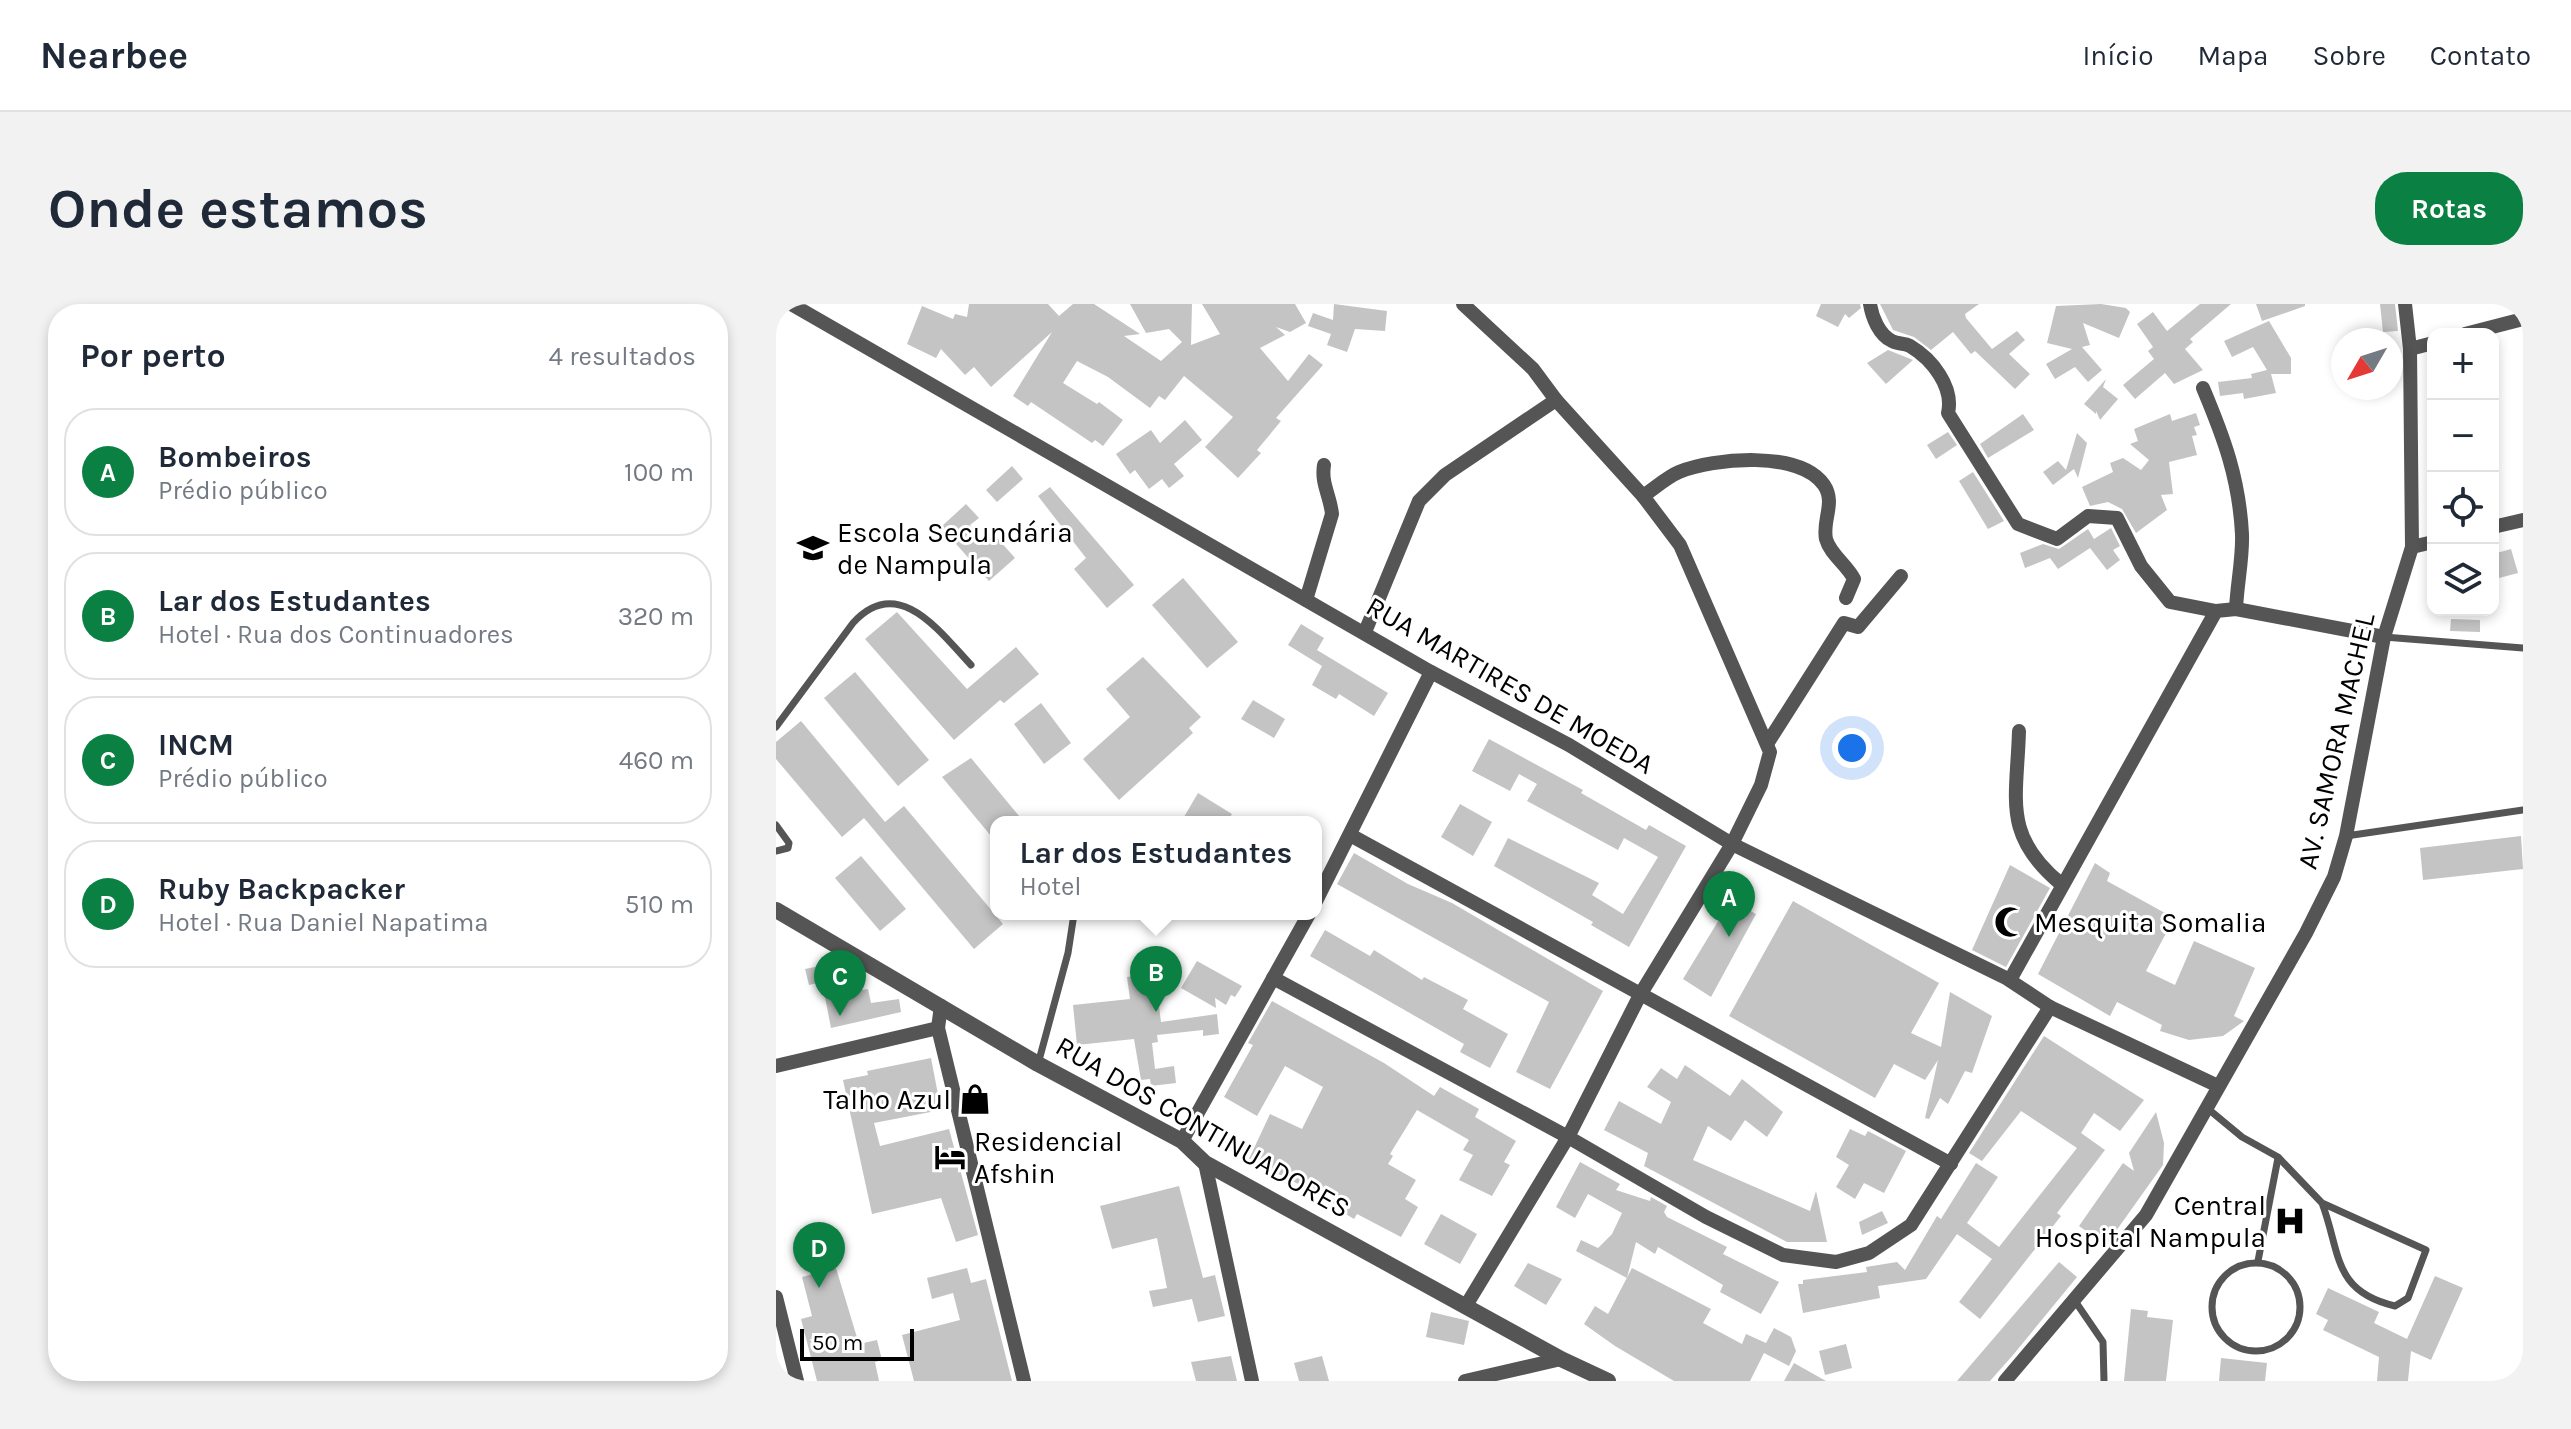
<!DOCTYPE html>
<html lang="pt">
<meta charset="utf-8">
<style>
:root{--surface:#fff;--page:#f2f2f3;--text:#1f2937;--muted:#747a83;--line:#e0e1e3;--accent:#0b8043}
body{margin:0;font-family:Karla,sans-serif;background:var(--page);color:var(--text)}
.controls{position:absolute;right:24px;top:24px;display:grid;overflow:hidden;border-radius:16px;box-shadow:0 4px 12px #0003}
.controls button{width:72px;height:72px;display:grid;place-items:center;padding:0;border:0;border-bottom:2px solid var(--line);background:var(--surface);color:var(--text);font:40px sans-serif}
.compass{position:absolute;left:1555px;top:24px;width:72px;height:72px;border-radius:50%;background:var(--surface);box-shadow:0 4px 12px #0003;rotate:231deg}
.scale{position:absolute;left:24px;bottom:20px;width:114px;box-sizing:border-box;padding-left:8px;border:4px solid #000;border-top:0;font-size:22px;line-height:28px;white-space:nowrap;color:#000;-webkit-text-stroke:6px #fff;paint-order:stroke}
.you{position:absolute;left:1076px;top:444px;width:28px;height:28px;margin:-20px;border:6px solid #fff;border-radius:50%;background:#1a73e8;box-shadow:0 0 0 12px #1a73e833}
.badge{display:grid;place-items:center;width:52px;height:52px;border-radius:50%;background:var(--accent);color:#fff;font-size:26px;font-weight:700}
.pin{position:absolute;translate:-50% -66px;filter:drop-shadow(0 2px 4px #0008)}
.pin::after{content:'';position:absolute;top:42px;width:28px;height:24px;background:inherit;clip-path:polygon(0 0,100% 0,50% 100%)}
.popup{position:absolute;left:214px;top:512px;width:332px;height:104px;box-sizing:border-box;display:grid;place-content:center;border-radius:16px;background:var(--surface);filter:drop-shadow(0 2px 6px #0005);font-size:26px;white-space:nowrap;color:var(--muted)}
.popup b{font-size:30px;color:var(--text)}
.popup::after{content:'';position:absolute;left:50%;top:100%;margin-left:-16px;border:16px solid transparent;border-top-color:var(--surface)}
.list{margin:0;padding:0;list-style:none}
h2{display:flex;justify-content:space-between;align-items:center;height:104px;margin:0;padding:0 32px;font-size:34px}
h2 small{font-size:26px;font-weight:400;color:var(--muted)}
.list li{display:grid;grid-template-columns:52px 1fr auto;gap:24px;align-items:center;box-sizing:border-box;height:128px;margin:0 16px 16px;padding:0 16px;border:2px solid var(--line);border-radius:32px}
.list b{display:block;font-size:30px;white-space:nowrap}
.list p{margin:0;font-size:26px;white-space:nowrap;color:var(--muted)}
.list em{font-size:26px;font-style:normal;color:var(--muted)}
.icon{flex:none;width:44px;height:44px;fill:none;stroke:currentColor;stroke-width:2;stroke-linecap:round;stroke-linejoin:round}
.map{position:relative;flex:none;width:1747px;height:1077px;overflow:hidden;border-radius:32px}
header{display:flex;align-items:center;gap:48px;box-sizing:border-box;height:112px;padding:0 40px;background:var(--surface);border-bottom:2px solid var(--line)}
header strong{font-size:38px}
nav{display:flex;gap:44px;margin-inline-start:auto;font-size:28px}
.intro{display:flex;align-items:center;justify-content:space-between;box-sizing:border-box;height:192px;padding:0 48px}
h1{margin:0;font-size:56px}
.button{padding:20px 36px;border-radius:32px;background:var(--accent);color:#fff;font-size:28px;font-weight:700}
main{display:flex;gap:48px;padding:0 48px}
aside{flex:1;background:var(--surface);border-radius:32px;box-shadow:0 4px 12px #0003}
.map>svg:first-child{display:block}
</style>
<header>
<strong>Nearbee</strong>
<nav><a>Início</a><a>Mapa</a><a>Sobre</a><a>Contato</a></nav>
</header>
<div class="intro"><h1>Onde estamos</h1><a class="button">Rotas</a></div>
<main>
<aside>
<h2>Por perto<small>4 resultados</small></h2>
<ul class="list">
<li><span class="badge">A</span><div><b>Bombeiros</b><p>Prédio público</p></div><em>100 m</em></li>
<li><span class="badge">B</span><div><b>Lar dos Estudantes</b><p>Hotel · Rua dos Continuadores</p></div><em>320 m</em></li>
<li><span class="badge">C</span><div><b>INCM</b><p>Prédio público</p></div><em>460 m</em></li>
<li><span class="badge">D</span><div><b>Ruby Backpacker</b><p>Hotel · Rua Daniel Napatima</p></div><em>510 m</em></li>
</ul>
</aside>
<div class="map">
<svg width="1747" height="1077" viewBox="0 0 1747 1077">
<rect width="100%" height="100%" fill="#fff"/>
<g fill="#c4c4c4">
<polygon points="193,0 272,0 283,12 297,0 318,0 364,30 348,32 385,57 406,38 393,25 370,29 354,0 416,0 415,41 444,30 426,0 519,0 530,19 514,28 500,23 509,31 484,44 512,77 533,50 547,61 500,114 505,117 481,146 485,149 462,174 429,143 457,113 408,72 389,96 383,92 374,104 332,73 301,57 287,79 321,100 323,98 347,116 327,142 319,136 316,139 255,98 252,102 237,92 276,28 215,83 198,63 189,71 165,45 160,54 131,40 146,2 177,15 179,10 191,13"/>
<polygon points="558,0 611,7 609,27 579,25 571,48 551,41 555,30 532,22 537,9 557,16"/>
<polygon points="1045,0 1084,0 1085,4 1073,14 1069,10 1062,23 1040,12"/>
<polygon points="1104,0 1203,0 1189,10 1190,14 1216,45 1241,27 1249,36 1233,50 1254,70 1239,85 1199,47 1195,50 1177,28 1155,46 1138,33 1117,26"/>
<polygon points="1325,0 1350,4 1354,8 1343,34 1307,19 1314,41 1306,43 1326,66 1312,78 1299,63 1279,75 1270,60 1296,45 1271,39 1280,2"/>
<polygon points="1424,0 1455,0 1414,35 1417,38 1409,45 1427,66 1398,80 1389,69 1359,95 1347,81 1378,55 1372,47 1377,43 1361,20 1377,8 1391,27"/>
<polygon points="1480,0 1529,0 1529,2 1486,17"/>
<polygon points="1604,0 1619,0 1622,27 1607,28"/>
<polygon points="1493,17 1515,54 1515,70 1495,70 1500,89 1468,95 1467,89 1444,92 1442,78 1476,74 1475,70 1491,66 1477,43 1456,53 1448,37"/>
<polygon points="1112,46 1137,56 1110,80 1091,59"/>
<polygon points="1330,75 1327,83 1342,95 1324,116 1320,107 1320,110 1308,100"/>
<polygon points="1420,109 1424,121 1418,123 1421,131 1416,132 1421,151 1393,158 1397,190 1385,191 1391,206 1360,229 1346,205 1332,198 1314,202 1306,183 1337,168 1334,159 1347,154 1365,166 1373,156 1354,140 1362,137 1358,125 1394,110 1396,117"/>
<polygon points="1247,110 1258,126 1212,154 1204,140"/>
<polygon points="409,116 426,136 398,160 408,172 393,184 386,175 373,185 359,166 354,170 340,150 375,126 384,139"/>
<polygon points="1172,128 1181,141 1160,155 1151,141"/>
<polygon points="1301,129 1311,139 1302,174 1298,165 1277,181 1267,168 1282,157 1290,166"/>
<polygon points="236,162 247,175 221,198 210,186"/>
<polygon points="1197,168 1228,217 1212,225 1183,177"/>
<polygon points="274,183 358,281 331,304 298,265 310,254 262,192"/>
<polygon points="190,200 203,214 194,221 206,236 216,228 239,254 213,277 165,223"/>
<polygon points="1335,224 1344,242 1337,246 1344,256 1331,266 1314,244 1282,265 1274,254 1249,264 1244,249 1267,240 1283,245 1312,225 1318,235"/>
<polygon points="1735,245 1742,269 1723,274 1717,250"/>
<polygon points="407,274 462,338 431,364 376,301"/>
<polygon points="121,308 191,385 240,343 263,370 228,399 224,396 178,436 89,335"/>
<polygon points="1675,315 1704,316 1704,328 1674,327"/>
<polygon points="525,320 548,334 541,346 612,389 598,412 563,390 560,395 536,381 546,362 512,341"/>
<polygon points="367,353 425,413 413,424 417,429 343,496 307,455 354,413 330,385"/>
<polygon points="79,368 153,456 122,482 48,394"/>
<polygon points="477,396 509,415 498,434 465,415"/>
<polygon points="265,399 295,439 268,460 238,420"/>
<polygon points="25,417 109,518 128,502 227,620 198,645 88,514 66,533 0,455 0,438"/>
<polygon points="713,435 807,486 805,489 870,526 873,521 910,542 853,643 815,621 817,618 718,562 732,534 823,579 816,591 847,610 882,553 848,534 842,546 751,497 761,480 743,470 734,487 696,467"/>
<polygon points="195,454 248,518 220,518 220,538 166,473"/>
<polygon points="422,489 456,510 451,518 405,518"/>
<polygon points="684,500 716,518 697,552 665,533"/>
<polygon points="1745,532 1747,565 1647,576 1644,544"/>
<polygon points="578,549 632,580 676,599 827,687 774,785 740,768 773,698 561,580"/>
<polygon points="85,552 130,605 104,627 59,574"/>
<polygon points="1319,559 1334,569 1331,577 1398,614 1370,667 1399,681 1418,637 1479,664 1458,712 1468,717 1447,732 1413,736 1384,727 1386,721 1341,698 1334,712 1262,670"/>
<polygon points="1234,561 1274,584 1230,663 1196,646"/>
<polygon points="955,596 980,610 935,693 907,675"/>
<polygon points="1017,597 1163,679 1135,729 1165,743 1174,688 1216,712 1196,769 1189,767 1172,800 1164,794 1153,815 1149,814 1162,756 1149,776 1118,760 1099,794 953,712"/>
<polygon points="549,626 594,652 598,646 646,676 648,673 692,696 687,705 732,730 714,764 684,748 688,740 534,652"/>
<polygon points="421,657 466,682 459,693 455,691 450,701 439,694 440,704 405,684"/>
<polygon points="54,660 59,681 84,677 86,686 92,685 95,699 123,695 125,708 55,724 46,678 33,681 29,665"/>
<polygon points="379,670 385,718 441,710 443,730 427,732 427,726 381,731 382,738 376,739 379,765 398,762 400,779 375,782 374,775 365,776 358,735 301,741 297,701 354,695 351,673"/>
<polygon points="496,697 608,759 658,792 664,783 703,805 699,813 740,837 728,858 734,861 716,892 683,876 697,851 687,846 693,836 641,806 614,850 617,852 612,860 640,876 629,895 642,903 625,933 581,910 578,915 550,898 552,895 473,855 494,810 526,825 547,783 509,762 481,812 448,793 477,741 472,739"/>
<polygon points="1268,732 1368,796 1344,827 1318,809 1305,829 1329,846 1281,909 1285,912 1204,1015 1183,998 1216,955 1181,930 1150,975 1102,982 1104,994 1027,1009 1022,980 1027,980 1027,976 1091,968 1090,963 1121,958 1129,966 1161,912 1165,915 1200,859 1222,873 1191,919 1223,943 1301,844 1245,807 1206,857 1193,849"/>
<polygon points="155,754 165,806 98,819 104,842 173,825 202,931 180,938 165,894 96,910 67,776 92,771 91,767"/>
<polygon points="909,761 954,792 966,775 1007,808 991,833 969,816 955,837 932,822 917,856 1034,907 1040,887 1051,938 1011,938 868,862 872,849 828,826 843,797 885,820 895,798 871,783 885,764 901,775"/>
<polygon points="1380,808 1388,839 1387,861 1330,941 1303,922 1347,859 1358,867 1353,849"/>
<polygon points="1074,825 1089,832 1092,827 1130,847 1108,889 1088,879 1079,895 1060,883 1073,861 1060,853"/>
<polygon points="804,858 844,880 840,886 874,897 875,893 891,902 888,908 891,913 951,943 947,950 1003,978 985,1010 944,988 947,981 882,943 879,950 860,938 851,974 800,947 805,936 822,944 836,930 846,909 812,890 799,914 780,903"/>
<polygon points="403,882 427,974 439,971 449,1012 422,1018 416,995 377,1003 373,987 391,984 381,934 336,945 324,902"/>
<polygon points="1106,907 1112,919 1086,931 1083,918"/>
<polygon points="665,910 701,930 684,960 648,940"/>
<polygon points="1283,958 1301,973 1237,1051 1214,1077 1181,1077"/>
<polygon points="752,959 786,975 770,1001 738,982"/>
<polygon points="60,964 83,1040 101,1036 106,1056 99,1058 103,1077 41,1077 25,1015 36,1012 26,973"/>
<polygon points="191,964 195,979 210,975 236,1077 138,1077 126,1031 184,1016 177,989 156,995 151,974"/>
<polygon points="856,964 935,1005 927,1019 966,1040 970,1030 990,1039 998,1024 1015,1033 1020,1047 1013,1062 988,1049 974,1077 898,1077 839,1042 808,1020 819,1002 832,1010"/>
<polygon points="1659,972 1687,984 1655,1056 1635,1047 1632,1077 1601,1077 1603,1053 1547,1026 1552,1016 1540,1010 1552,984 1603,1008 1598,1019 1631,1035"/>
<polygon points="1355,1005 1372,1007 1371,1013 1397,1016 1390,1077 1348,1077"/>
<polygon points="655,1008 693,1017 688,1041 650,1033"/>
<polygon points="1070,1040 1076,1064 1049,1071 1043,1047"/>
<polygon points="455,1052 461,1077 420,1077 415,1058"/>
<polygon points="546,1052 553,1077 523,1077 518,1059"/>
<polygon points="1445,1054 1491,1059 1489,1077 1443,1077"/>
<polygon points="1018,1059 1050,1077 1008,1077"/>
</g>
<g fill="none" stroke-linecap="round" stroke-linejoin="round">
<g stroke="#555" stroke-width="7">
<polyline points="1608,333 1747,344"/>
<path d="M0 423 77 319C122 269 164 328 195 361"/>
<polyline points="0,521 13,539 12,544 0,547"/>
<polyline points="1570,532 1747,506"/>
<polyline points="262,760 292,649 298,610"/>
<path d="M1431 804 1466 833 1502 853 1546 899 1650 946 1632 994 1619 1002C1556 987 1565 949 1546 899"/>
<polyline points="1482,957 1502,854"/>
<circle cx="1480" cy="1003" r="44"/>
<polyline points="1299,997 1327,1038 1328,1077"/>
</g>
<g stroke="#555" stroke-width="14">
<polyline points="15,0 655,368 793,441 956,540 1230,674 1274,703 1440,781"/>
<polyline points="687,0 757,65 780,96 867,192 904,241 994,448 985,481 956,540 864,691 792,833 691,1000"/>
<path d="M1094 0C1096 13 1103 31 1116 37 1121 40 1128 39 1134 42 1156 55 1178 83 1172 109L1242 220 1281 235 1312 212 1341 214 1365 262 1394 298 1440 307"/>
<polyline points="1689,30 1747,15"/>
<polyline points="1634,45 1657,39"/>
<path d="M1427 84C1448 134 1463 174 1466 230 1467 254 1461 280 1460 305"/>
<path d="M867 192C879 184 891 173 903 168 938 154 1024 146 1048 181 1060 199 1046 216 1050 235 1054 250 1071 261 1078 275L1070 294"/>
<polyline points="1717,223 1747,216"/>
<polyline points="1636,243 1657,238"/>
<path d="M530 296 556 210C554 191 545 180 548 161"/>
<polyline points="589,328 643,197 669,171 780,96"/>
<path d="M1243 427C1241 496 1226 531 1285 580"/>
<polyline points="991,440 1068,319 1082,323 1125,272"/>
<polyline points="576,532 1175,860"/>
<polyline points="540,597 655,368"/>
<polyline points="497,674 792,833 930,913 1007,951 1060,958 1093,949 1135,921 1274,703"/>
<polyline points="1234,676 1440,307 1460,305 1608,333"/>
<polyline points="165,702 162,724 248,1077"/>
<polyline points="0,762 162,724"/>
<polyline points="406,837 533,610"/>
<polyline points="429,859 476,1077"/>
<polyline points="0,993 21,1077"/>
<polyline points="689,1077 785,1055"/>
<polyline points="1229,1077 1370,911 1530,629 1558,573 1570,532 1608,333 1636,243 1634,45 1629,0"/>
</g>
<polyline stroke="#555" stroke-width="16" points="0,606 262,760 406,837 429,859 785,1055 832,1077"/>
</g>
<defs>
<symbol id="school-bare" viewBox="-9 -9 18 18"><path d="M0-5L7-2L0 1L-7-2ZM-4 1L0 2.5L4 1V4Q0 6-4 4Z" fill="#000" stroke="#fff" stroke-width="2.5" paint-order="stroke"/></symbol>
<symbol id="mosque-bare" viewBox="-9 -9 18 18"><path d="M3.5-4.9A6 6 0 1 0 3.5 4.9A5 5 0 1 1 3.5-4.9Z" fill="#000" stroke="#fff" stroke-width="2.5" paint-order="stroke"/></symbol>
<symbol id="shop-bare" viewBox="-9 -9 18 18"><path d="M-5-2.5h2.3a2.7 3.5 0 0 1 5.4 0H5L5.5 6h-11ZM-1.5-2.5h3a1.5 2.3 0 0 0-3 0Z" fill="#000" stroke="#fff" stroke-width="2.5" paint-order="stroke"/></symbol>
<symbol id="hotel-bare" viewBox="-9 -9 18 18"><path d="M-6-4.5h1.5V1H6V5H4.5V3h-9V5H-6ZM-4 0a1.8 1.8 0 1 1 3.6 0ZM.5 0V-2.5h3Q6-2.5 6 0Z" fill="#000" stroke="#fff" stroke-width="2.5" paint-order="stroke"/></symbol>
<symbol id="hospital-bare" viewBox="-9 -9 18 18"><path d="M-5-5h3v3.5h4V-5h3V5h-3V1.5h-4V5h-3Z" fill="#000" stroke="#fff" stroke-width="2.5" paint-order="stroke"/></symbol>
</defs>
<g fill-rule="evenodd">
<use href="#school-bare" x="15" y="222" width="44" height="44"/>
<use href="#mosque-bare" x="1212" y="596" width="44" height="44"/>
<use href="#shop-bare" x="177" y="773" width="44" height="44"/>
<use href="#hotel-bare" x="152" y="831" width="44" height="44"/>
<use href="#hospital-bare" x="1492" y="895" width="44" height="44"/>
</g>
<g text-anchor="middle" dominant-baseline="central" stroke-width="6" stroke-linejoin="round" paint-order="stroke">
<g font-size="28" fill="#000" stroke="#fff" text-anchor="start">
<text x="61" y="228">Escola Secundária<tspan x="61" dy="32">de Nampula</tspan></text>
<text x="1258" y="618">Mesquita Somalia</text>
<text x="175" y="795" text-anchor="end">Talho Azul</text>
<text x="198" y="837">Residencial<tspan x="198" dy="32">Afshin</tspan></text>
<text x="1490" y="901" text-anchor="end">Central<tspan x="1490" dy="32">Hospital Nampula</tspan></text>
</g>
<g font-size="28" fill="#000" stroke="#fff">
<text transform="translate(734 381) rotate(30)">RUA MARTIRES DE MOEDA</text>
<text transform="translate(1560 437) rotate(-77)">AV. SAMORA MACHEL</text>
<text transform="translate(427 823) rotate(30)">RUA DOS CONTINUADORES</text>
</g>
</g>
</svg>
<div class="controls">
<button>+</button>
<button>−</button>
<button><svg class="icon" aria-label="locate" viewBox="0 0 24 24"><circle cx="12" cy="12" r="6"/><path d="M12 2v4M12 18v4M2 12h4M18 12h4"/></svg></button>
<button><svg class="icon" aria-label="layers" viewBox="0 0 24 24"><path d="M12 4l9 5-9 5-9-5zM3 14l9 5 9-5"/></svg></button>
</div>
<svg class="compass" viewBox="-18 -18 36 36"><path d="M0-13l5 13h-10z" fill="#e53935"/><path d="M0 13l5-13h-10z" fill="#747a83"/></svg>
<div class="scale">50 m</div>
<div class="you"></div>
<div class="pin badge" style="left:953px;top:633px">A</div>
<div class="pin badge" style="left:380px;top:708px">B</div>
<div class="popup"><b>Lar dos Estudantes</b>Hotel</div>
<div class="pin badge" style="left:64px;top:712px">C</div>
<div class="pin badge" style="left:43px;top:984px">D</div>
</div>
</main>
